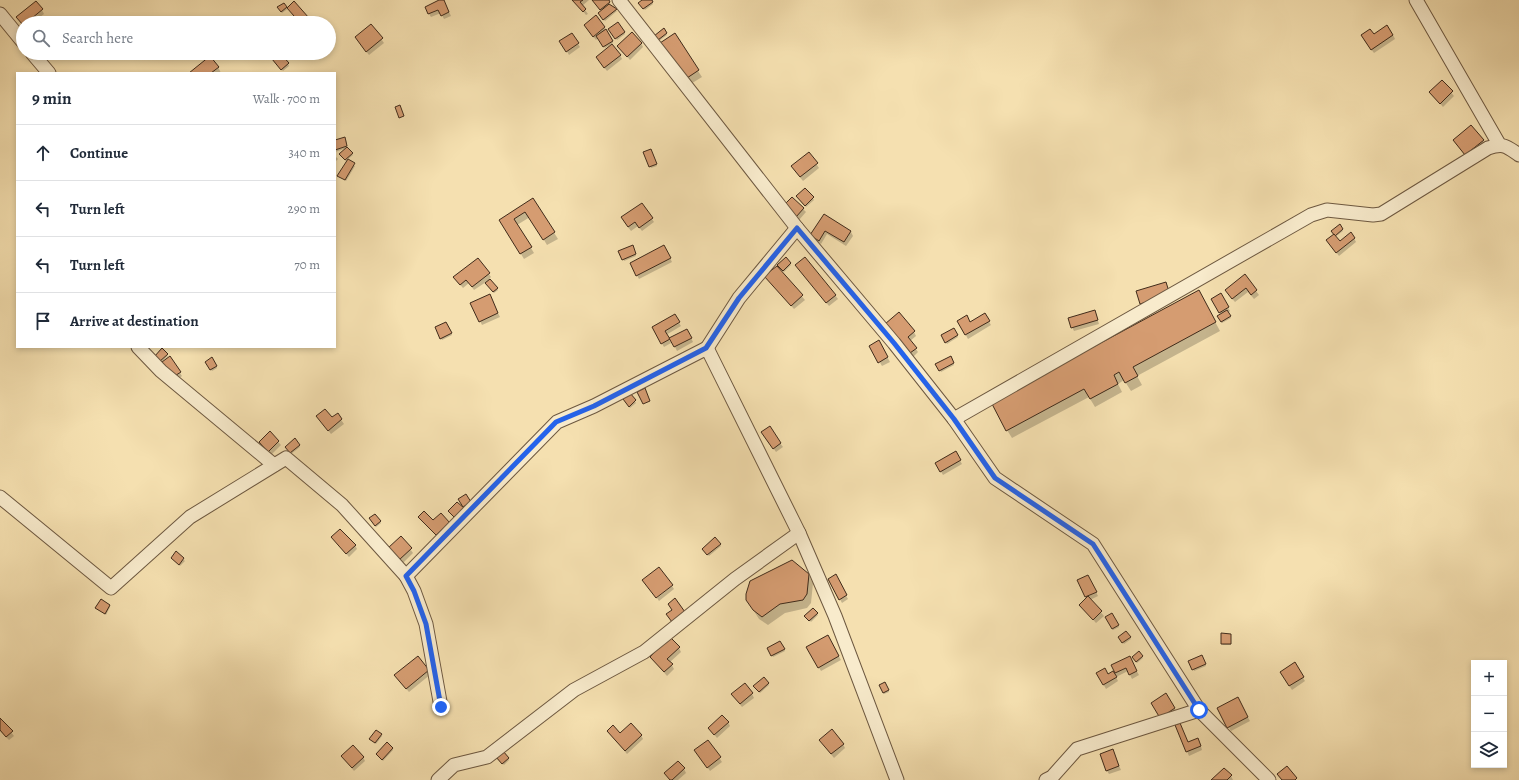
<!DOCTYPE html>
<meta charset="utf-8">
<style>
:root{--surface:#fff;--page:#f6f6f7;--text:#1f2937;--muted:#747a83;--line:#e0e1e3}
body{margin:0;font-family:Alegreya,serif;background:var(--page);color:var(--text)}
.controls{position:absolute;right:12px;bottom:12px;display:grid;overflow:hidden;border-radius:0px;box-shadow:0 2px 6px #0003}
.controls button{width:36px;height:36px;display:grid;place-items:center;padding:0;border:0;border-bottom:1px solid var(--line);background:var(--surface);color:var(--text);font:20px sans-serif}
.stop{position:absolute;width:12px;height:12px;margin:-9px;border:3px solid #2563eb;border-radius:50%;background:#fff}
.stop.end{background:#2563eb;border-color:#fff;box-shadow:0 1px 4px #0008}
.list{margin:0;padding:0;list-style:none}
h2{display:flex;justify-content:space-between;align-items:center;height:52px;margin:0;padding:0 16px;font-size:17px}
h2 small{font-size:13px;font-weight:400;color:var(--muted)}
.list li{display:grid;grid-template-columns:26px 1fr auto;gap:12px;align-items:center;box-sizing:border-box;height:56px;padding:0 16px;border-top:1px solid var(--line)}
.list b{display:block;font-size:15px;white-space:nowrap}
.list em{font-size:13px;font-style:normal;color:var(--muted)}
.icon{flex:none;width:22px;height:22px;fill:none;stroke:currentColor;stroke-width:2;stroke-linecap:round;stroke-linejoin:round}
.map{position:relative;flex:none;width:1519px;height:780px;overflow:hidden}
.search{position:absolute;background:var(--surface);box-shadow:0 2px 6px #0003;left:16px;top:16px;width:320px;height:44px;display:flex;align-items:center;gap:10px;box-sizing:border-box;padding:0 14px;border-radius:22px;color:var(--muted);font-size:15px}
.panel{position:absolute;background:var(--surface);box-shadow:0 2px 6px #0003;left:16px;top:72px;width:320px;height:276px;border-radius:0px}
.map>svg:first-child{display:block}
</style>
<div class="map">
<svg width="1519" height="780" viewBox="0 0 1519 780">
<rect width="100%" height="100%" fill="#f5e0b0"/>
<filter id="stains"><feTurbulence type="fractalNoise" baseFrequency=".005" numOctaves="4"/><feColorMatrix values="0 0 0 0 .2 0 0 0 0 .09 0 0 0 0 .02 0 0 0 .5 -.17"/></filter>
<radialGradient id="worn" r=".72"><stop offset=".6" stop-color="#630" stop-opacity="0"/><stop offset="1" stop-color="#630" stop-opacity=".3"/></radialGradient>
<g fill="#0003">
<polygon points="442,0 443,0 445,3 451,16 444,19 441,13 431,17 429,14"/>
<polygon points="574,0 589,0 582,6 588,14 586,15"/>
<polygon points="594,0 607,0 610,4 609,5 617,11 605,21 600,15 602,11"/>
<polygon points="644,0 651,0 653,4 645,10 640,3"/>
<polygon points="294,3 308,19 310,23 289,23 295,16 289,8 282,13 279,7 284,4 287,9"/>
<polygon points="42,10 44,14 32,23 23,23 23,26 18,18"/>
<polygon points="618,23 625,34 617,40 610,29"/>
<polygon points="371,25 384,43 369,55 358,41"/>
<polygon points="604,27 613,43 605,48 598,38 596,40 587,29"/>
<polygon points="664,30 667,35 659,41 655,36"/>
<polygon points="674,35 702,77 689,85"/>
<polygon points="1374,35 1393,35 1395,39 1374,53 1364,40"/>
<polygon points="561,41 578,44 580,47 569,55"/>
<polygon points="641,43 643,47 630,60 618,46"/>
<polygon points="620,55 622,59 607,71 599,61"/>
<polygon points="274,61 288,64 289,66 283,71"/>
<polygon points="218,67 221,73 190,73"/>
<polygon points="1442,82 1454,96 1443,107 1431,93"/>
<polygon points="346,140 348,149 353,155 347,160 355,166 346,181 339,176 347,162 341,156 347,148 335,152 335,141"/>
<polygon points="1454,140 1483,141 1485,144 1468,159"/>
<polygon points="650,150 657,166 651,168 644,153"/>
<polygon points="809,153 819,168 803,181 794,170"/>
<polygon points="335,156 338,159 335,162"/>
<polygon points="805,189 814,200 806,207 798,198"/>
<polygon points="792,198 806,212 799,220 788,209"/>
<polygon points="533,199 558,239 547,245 530,217 517,225 534,253 524,259 504,226"/>
<polygon points="824,215 851,232 853,236 846,246 827,234 821,244 814,239 811,235"/>
<polygon points="652,219 654,222 642,231 638,226 631,231 624,222"/>
<polygon points="1339,225 1343,231 1335,237 1340,243 1354,238 1356,242 1339,256 1330,244"/>
<polygon points="664,246 672,262 639,279 631,264"/>
<polygon points="632,247 636,256 624,261 620,252"/>
<polygon points="786,258 791,265 784,272 779,266"/>
<polygon points="796,265 835,295 838,299 829,306"/>
<polygon points="776,267 805,300 794,309 766,277"/>
<polygon points="489,274 491,277 489,279 498,290 494,293 486,282 474,290 469,283 463,288 457,281"/>
<polygon points="1245,276 1259,295 1254,299 1248,292 1235,302 1228,294"/>
<polygon points="1220,294 1230,311 1228,313 1231,318 1222,323 1218,316 1221,314 1212,299"/>
<polygon points="491,299 500,317 482,325 480,321"/>
<polygon points="1203,299 1220,331 1137,376 1142,385 1131,391 1124,380 1118,384 1122,392 1095,407 1089,397 1012,438 1007,430"/>
<polygon points="1095,311 1099,324 1074,331 1072,327"/>
<polygon points="674,315 681,326 666,335 671,343 664,347 653,328"/>
<polygon points="985,315 991,325 968,339 958,321 970,323"/>
<polygon points="446,323 452,335 442,340 436,328"/>
<polygon points="889,328 914,332 916,336 910,341 918,352 913,357"/>
<polygon points="953,329 958,337 947,344 942,336"/>
<polygon points="687,330 693,342 677,351 671,339"/>
<polygon points="879,342 890,362 882,366 870,346"/>
<polygon points="167,355 168,356 161,363 156,359"/>
<polygon points="170,358 182,376 176,381"/>
<polygon points="950,358 954,365 941,372 937,365"/>
<polygon points="212,359 217,368 212,371 206,362"/>
<polygon points="630,394 636,403 630,408 625,401"/>
<polygon points="337,414 344,424 331,434 320,420 332,419"/>
<polygon points="769,428 783,447 776,452 765,436"/>
<polygon points="270,433 281,445 271,455 263,446"/>
<polygon points="295,440 300,447 291,454 287,448"/>
<polygon points="955,452 962,464 943,475 936,463"/>
<polygon points="375,515 381,523 376,527 370,519"/>
<polygon points="420,517 433,522 449,523 439,539"/>
<polygon points="332,537 355,545 357,549 349,557"/>
<polygon points="401,537 413,553 402,564 391,552"/>
<polygon points="715,538 721,546 709,556 704,550"/>
<polygon points="176,553 185,561 180,566 173,559"/>
<polygon points="808,574 813,583 811,603 807,608 785,613 768,625 759,619 747,600"/>
<polygon points="835,576 848,599 842,603 829,579"/>
<polygon points="1078,580 1090,580 1098,596 1090,600 1104,616 1096,623 1080,605 1087,599"/>
<polygon points="672,586 674,589 659,601 657,598"/>
<polygon points="110,606 110,607 106,615 98,609"/>
<polygon points="817,614 818,615 811,622 807,617"/>
<polygon points="1111,614 1119,627 1113,630 1106,617"/>
<polygon points="1126,632 1131,639 1124,644 1119,637"/>
<polygon points="1230,635 1231,645 1223,645 1222,644"/>
<polygon points="827,636 841,660 821,671 807,647"/>
<polygon points="780,642 785,651 773,657 768,648"/>
<polygon points="679,648 681,652 670,662 674,669 667,676 651,657"/>
<polygon points="1139,652 1143,658 1137,663 1134,659"/>
<polygon points="1202,656 1206,666 1194,671 1190,661"/>
<polygon points="418,657 431,674 409,692 398,679"/>
<polygon points="1131,661 1139,675 1132,679 1128,671 1116,677 1118,681 1106,689 1097,673 1108,675"/>
<polygon points="1294,663 1305,681 1292,690 1283,676"/>
<polygon points="764,678 769,685 760,693 755,687"/>
<polygon points="885,683 889,692 884,694 880,686"/>
<polygon points="752,694 754,698 742,707 735,698"/>
<polygon points="1165,694 1177,712 1163,721"/>
<polygon points="1237,698 1250,721 1231,731 1218,709"/>
<polygon points="0,719 14,736 9,740 0,731"/>
<polygon points="728,722 730,726 717,738 709,728"/>
<polygon points="1176,726 1188,743 1200,743 1202,750 1189,756"/>
<polygon points="608,731 620,734 641,735 643,739 627,754"/>
<polygon points="381,735 382,736 376,744 370,739"/>
<polygon points="708,741 722,762 710,771 698,754"/>
<polygon points="823,744 843,744 845,748 834,758"/>
<polygon points="392,749 393,750 383,761 378,756"/>
<polygon points="1114,754 1121,770 1109,774 1107,771"/>
<polygon points="342,756 363,757 365,761 354,771"/>
<polygon points="508,758 509,760 504,765 498,759"/>
<polygon points="684,769 686,773 678,780 670,780 665,774"/>
<polygon points="1231,776 1233,780 1213,780"/>
</g>
<g fill="#d59c71" stroke="#402b1a">
<polygon points="439,0 444,0 449,12 441,16 438,10 428,14 425,7"/>
<polygon points="572,0 583,0 580,2 586,9 583,12"/>
<polygon points="592,0 609,0 610,2 600,10"/>
<polygon points="642,0 652,0 653,2 643,9 638,3"/>
<polygon points="36,1 43,9 26,23 23,23 23,25 16,17"/>
<polygon points="294,1 309,18 303,23 288,23 287,22 294,16 287,8"/>
<polygon points="284,3 287,7 281,12 277,7"/>
<polygon points="609,4 617,9 603,20 598,13"/>
<polygon points="596,15 605,27 593,37 584,25"/>
<polygon points="267,17 273,23 262,22"/>
<polygon points="618,22 625,32 615,39 608,29"/>
<polygon points="371,24 383,38 366,52 355,37"/>
<polygon points="1387,25 1393,35 1371,50 1361,35 1370,29 1374,34"/>
<polygon points="664,28 667,33 658,40 654,36"/>
<polygon points="606,29 613,41 603,47 596,36"/>
<polygon points="632,32 642,43 627,57 617,46"/>
<polygon points="572,33 579,43 566,52 559,41"/>
<polygon points="675,33 699,70 684,80 660,43"/>
<polygon points="612,44 621,55 604,68 596,57"/>
<polygon points="280,53 289,63 281,70 272,59"/>
<polygon points="210,56 219,67 211,73 189,73"/>
<polygon points="1442,80 1453,91 1440,104 1429,92"/>
<polygon points="400,105 404,116 399,118 395,107"/>
<polygon points="1471,125 1484,140 1465,155 1453,140"/>
<polygon points="345,137 347,146 335,150 335,140"/>
<polygon points="347,147 353,153 345,160 339,154"/>
<polygon points="651,149 657,164 649,167 643,152"/>
<polygon points="809,152 818,163 800,177 791,166"/>
<polygon points="348,159 355,163 345,180 337,176"/>
<polygon points="805,188 814,197 805,206 796,196"/>
<polygon points="792,197 804,208 796,217 784,205"/>
<polygon points="533,198 555,232 543,240 525,212 514,219 532,247 520,254 499,220"/>
<polygon points="642,203 653,218 639,228 635,222 628,227 621,217"/>
<polygon points="824,214 851,231 844,242 825,231 819,241 810,235"/>
<polygon points="1340,224 1343,229 1335,236 1331,231"/>
<polygon points="1351,232 1355,238 1336,253 1326,240 1334,234 1340,241"/>
<polygon points="633,245 636,254 622,260 618,251"/>
<polygon points="664,245 671,258 636,276 630,263"/>
<polygon points="786,257 791,263 783,271 777,265"/>
<polygon points="805,257 836,295 826,303 795,265"/>
<polygon points="478,258 490,273 472,287 466,280 460,285 453,277"/>
<polygon points="777,266 803,295 791,306 764,276"/>
<polygon points="1245,274 1257,290 1251,295 1246,288 1232,299 1225,290"/>
<polygon points="490,279 498,288 493,292 485,283"/>
<polygon points="1166,282 1170,295 1140,304 1136,291"/>
<polygon points="1199,290 1216,322 1133,367 1138,376 1125,383 1119,372 1114,375 1118,384 1090,399 1084,389 1006,431 991,402"/>
<polygon points="1221,293 1229,307 1219,313 1211,299"/>
<polygon points="490,294 498,313 479,322 470,303"/>
<polygon points="1095,310 1098,320 1071,328 1068,318"/>
<polygon points="1227,310 1231,316 1221,322 1217,316"/>
<polygon points="899,312 915,331 908,337 917,348 910,353 885,324"/>
<polygon points="985,313 990,321 965,335 957,321 967,315 970,322"/>
<polygon points="675,314 680,322 665,331 670,339 661,344 652,327"/>
<polygon points="446,322 452,333 440,339 435,327"/>
<polygon points="954,328 958,335 945,343 941,335"/>
<polygon points="687,329 692,338 674,347 669,338"/>
<polygon points="879,340 888,357 878,363 869,346"/>
<polygon points="162,348 168,354 159,362 154,357"/>
<polygon points="170,356 181,372 173,377 162,362"/>
<polygon points="951,356 954,363 939,371 935,364"/>
<polygon points="212,357 217,366 210,370 205,362"/>
<polygon points="645,388 650,401 643,404 637,392"/>
<polygon points="630,393 636,400 629,407 623,399"/>
<polygon points="325,409 332,417 338,413 342,419 328,431 316,416"/>
<polygon points="770,426 781,443 773,449 761,432"/>
<polygon points="270,431 279,441 268,452 259,442"/>
<polygon points="295,438 300,445 290,453 285,447"/>
<polygon points="956,451 961,460 940,472 935,463"/>
<polygon points="466,494 471,502 463,507 458,499"/>
<polygon points="457,502 464,508 454,517 448,511"/>
<polygon points="424,511 433,520 441,513 450,523 436,535 418,517"/>
<polygon points="375,514 381,521 375,526 369,518"/>
<polygon points="340,529 356,545 346,554 331,537"/>
<polygon points="401,536 412,548 399,560 388,548"/>
<polygon points="715,537 721,544 707,555 702,549"/>
<polygon points="176,551 184,558 179,565 171,558"/>
<polygon points="792,560 809,574 807,594 803,600 780,604 762,617 753,610 746,600 746,594 750,581"/>
<polygon points="659,567 673,585 656,598 642,580"/>
<polygon points="836,574 847,595 839,600 828,579"/>
<polygon points="1088,575 1097,592 1085,597 1077,580"/>
<polygon points="1088,596 1102,611 1093,620 1079,605"/>
<polygon points="675,598 685,612 672,622 666,614 672,610 668,604"/>
<polygon points="101,599 110,605 105,614 95,608"/>
<polygon points="813,608 818,613 809,621 804,616"/>
<polygon points="1112,613 1119,625 1112,629 1105,617"/>
<polygon points="1126,631 1131,637 1122,643 1118,637"/>
<polygon points="1221,633 1231,634 1231,644 1221,644"/>
<polygon points="828,635 839,656 818,668 806,647"/>
<polygon points="670,637 680,647 667,659 673,664 664,672 650,657"/>
<polygon points="780,641 785,649 771,656 767,648"/>
<polygon points="1139,651 1143,656 1136,662 1132,657"/>
<polygon points="1202,655 1206,664 1192,670 1188,661"/>
<polygon points="418,656 429,670 406,689 394,675"/>
<polygon points="1130,656 1137,671 1129,675 1126,668 1115,673 1111,665"/>
<polygon points="1295,662 1304,677 1289,686 1280,672"/>
<polygon points="1105,668 1108,674 1113,671 1117,677 1103,685 1096,673"/>
<polygon points="764,677 769,683 759,692 753,686"/>
<polygon points="885,682 889,690 883,693 879,685"/>
<polygon points="745,683 753,693 740,704 731,694"/>
<polygon points="1166,693 1175,708 1160,718 1151,703"/>
<polygon points="1238,697 1248,717 1227,728 1217,708"/>
<polygon points="722,715 729,722 714,735 708,728"/>
<polygon points="0,718 13,731 6,737 0,730"/>
<polygon points="631,723 642,735 625,751 607,731 613,725 620,733"/>
<polygon points="1180,723 1188,742 1198,738 1201,746 1186,752 1175,725"/>
<polygon points="832,729 844,744 831,754 819,740"/>
<polygon points="376,730 382,734 375,743 369,739"/>
<polygon points="708,740 721,757 707,768 694,750"/>
<polygon points="387,742 393,748 382,760 376,754"/>
<polygon points="353,745 364,757 352,768 341,756"/>
<polygon points="1113,749 1119,766 1106,771 1100,754"/>
<polygon points="503,751 509,758 502,764 496,757"/>
<polygon points="678,761 685,768 672,780 670,780 664,773"/>
<polygon points="1287,766 1297,778 1295,780 1282,780 1277,774"/>
<polygon points="1224,768 1232,775 1227,780 1211,780"/>
</g>
<g fill="none" stroke-linecap="round" stroke-linejoin="round">
<defs>
<g id="minor">
<polyline points="619,0 797,228 894,343 954,419 995,478 1093,544 1199,710 1269,780"/>
<polyline points="1416,0 1499,144"/>
<polyline points="0,14 23,42"/>
<polyline points="32,53 49,73"/>
<polyline points="138,347 161,371 274,465"/>
<polyline points="707,348 739,298 797,228"/>
<path d="M954 419 1311 215 1327 210 1373 215 1381 214 1488 148C1504 143 1506 146 1519 155"/>
<polyline points="0,497 111,588 190,517 286,458 342,505 406,576 557,422 594,406 707,348 799,533 735,579 644,652 574,690 487,757 454,765 438,780"/>
<polyline points="799,533 835,616 897,780"/>
<polyline points="406,576 414,591 426,624 441,707"/>
<polyline points="1046,780 1052,777 1077,749 1199,710"/>
</g>
</defs>
<use href="#minor" stroke="#6d5840" stroke-width="15"/>
<use href="#minor" stroke="#f8ebcc" stroke-width="13"/>
</g>
<g fill="none" stroke-linecap="round" stroke-linejoin="round">
<polyline stroke="#2563eb" stroke-width="5" points="441,707 426,624 414,591 406,576 556,422 594,406 706,348 739,298 797,228 894,343 954,419 995,478 1093,544 1199,710"/>
</g>
<rect width="100%" height="100%" filter="url(#stains)"/>
<rect width="100%" height="100%" fill="url(#worn)"/>
</svg>
<div class="controls">
<button>+</button>
<button>−</button>
<button><svg class="icon" aria-label="layers" viewBox="0 0 24 24"><path d="M12 4l9 5-9 5-9-5zM3 14l9 5 9-5"/></svg></button>
</div>
<div class="stop" style="left:1199px;top:710px"></div>
<div class="stop end" style="left:441px;top:707px"></div>
<div class="search"><svg class="icon" aria-label="search" viewBox="0 0 24 24"><circle cx="10" cy="10" r="6"/><path d="M15 15l6 6"/></svg>Search here</div>
<section class="panel">
<h2>9 min<small>Walk · 700 m</small></h2>
<ul class="list">
<li><svg class="icon" aria-label="ahead" viewBox="0 0 24 24"><path d="M12 20V5M6 11l6-6 6 6"/></svg><div><b>Continue</b></div><em>340 m</em></li>
<li><svg class="icon" aria-label="left" viewBox="0 0 24 24"><path d="M17 20v-9H6M10 6l-5 5 5 5"/></svg><div><b>Turn left</b></div><em>290 m</em></li>
<li><svg class="icon" aria-label="left" viewBox="0 0 24 24"><path d="M17 20v-9H6M10 6l-5 5 5 5"/></svg><div><b>Turn left</b></div><em>70 m</em></li>
<li><svg class="icon" aria-label="arrive" viewBox="0 0 24 24"><path d="M6 21V4h12l-3 4 3 4H6"/></svg><div><b>Arrive at destination</b></div></li>
</ul>
</section>
</div>
